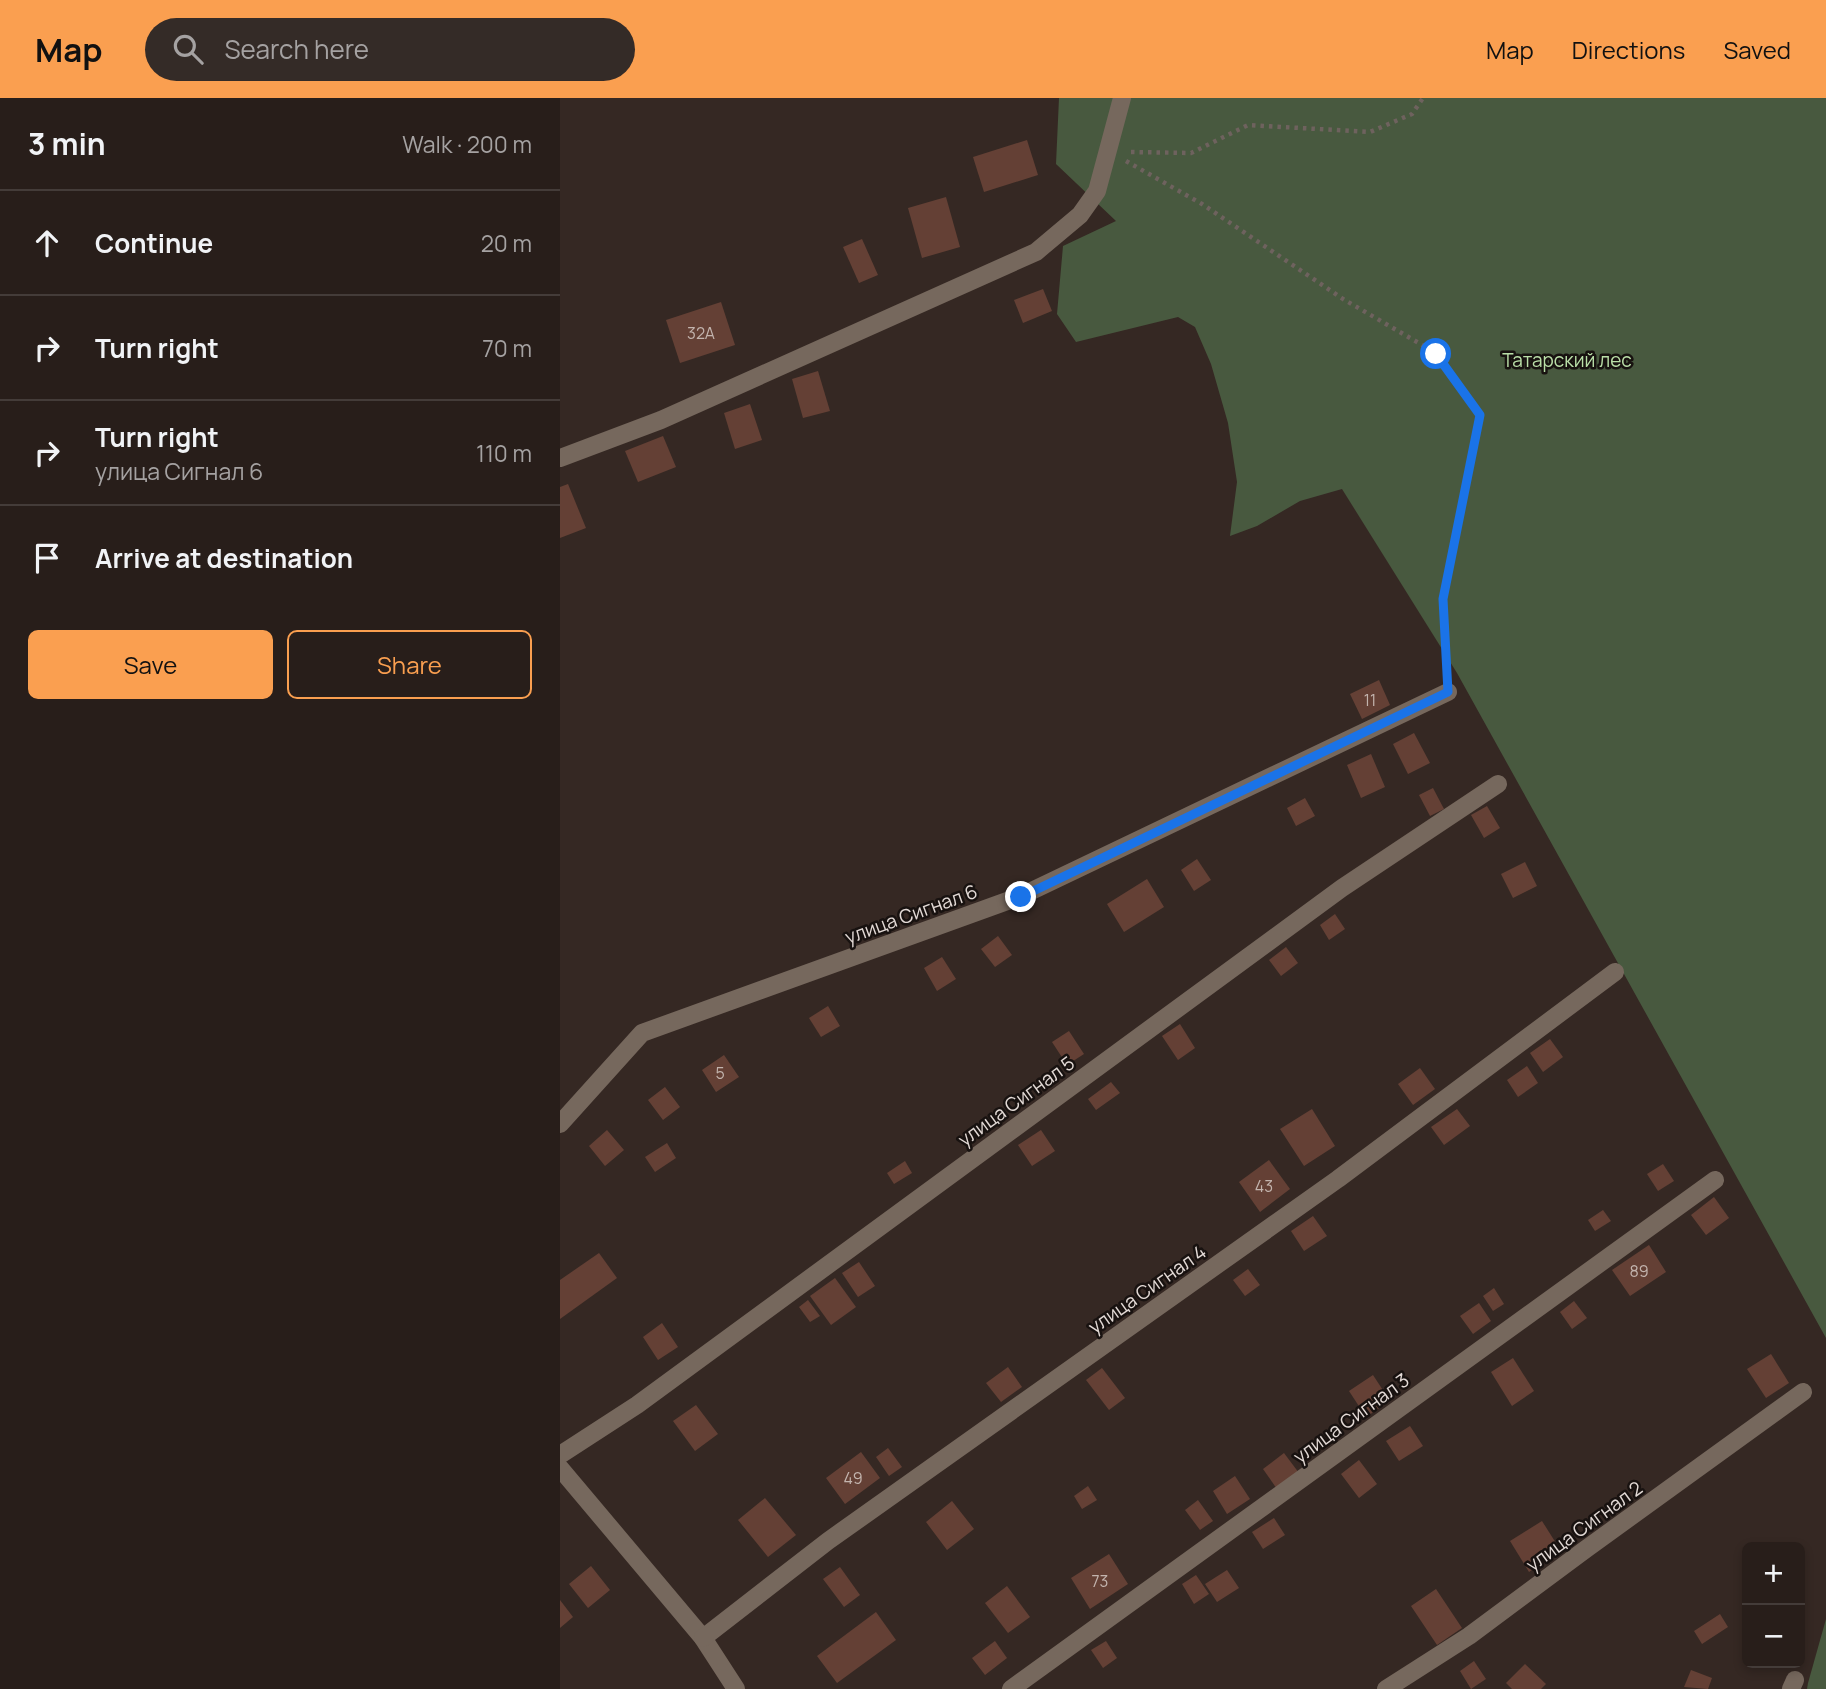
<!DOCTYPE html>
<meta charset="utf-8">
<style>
:root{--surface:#281e1a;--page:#342b27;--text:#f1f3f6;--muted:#a5a2a2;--line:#443c39;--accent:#fa9f50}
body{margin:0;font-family:Manrope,sans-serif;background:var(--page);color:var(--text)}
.controls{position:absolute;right:21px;bottom:21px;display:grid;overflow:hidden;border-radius:10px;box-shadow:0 4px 10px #0003}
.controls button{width:63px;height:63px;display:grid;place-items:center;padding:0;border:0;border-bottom:2px solid var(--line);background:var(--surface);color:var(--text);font:35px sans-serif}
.stop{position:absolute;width:21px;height:21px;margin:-16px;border:5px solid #1a73e8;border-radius:50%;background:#fff}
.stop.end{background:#1a73e8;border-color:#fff;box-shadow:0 2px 7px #0008}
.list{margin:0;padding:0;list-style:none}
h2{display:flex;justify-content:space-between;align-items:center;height:91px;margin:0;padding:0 28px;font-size:30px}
h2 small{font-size:23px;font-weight:400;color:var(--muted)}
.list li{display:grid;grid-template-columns:46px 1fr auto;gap:21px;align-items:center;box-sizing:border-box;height:105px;padding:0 28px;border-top:2px solid var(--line)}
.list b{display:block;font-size:26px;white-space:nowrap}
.list p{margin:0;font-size:23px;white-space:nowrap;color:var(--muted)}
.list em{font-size:23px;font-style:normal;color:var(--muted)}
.actions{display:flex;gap:14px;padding:21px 28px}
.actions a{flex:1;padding:16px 0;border:2px solid var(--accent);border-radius:10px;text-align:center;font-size:24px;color:var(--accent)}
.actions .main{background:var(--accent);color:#111}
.icon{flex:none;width:38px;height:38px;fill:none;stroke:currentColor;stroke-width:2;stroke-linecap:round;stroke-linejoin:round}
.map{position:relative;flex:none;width:1266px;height:1591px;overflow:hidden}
header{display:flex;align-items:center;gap:42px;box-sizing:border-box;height:98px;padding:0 35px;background:var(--accent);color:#111}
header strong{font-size:33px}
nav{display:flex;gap:38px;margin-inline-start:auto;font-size:24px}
.search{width:490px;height:63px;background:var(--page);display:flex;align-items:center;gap:18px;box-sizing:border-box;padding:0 24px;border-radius:38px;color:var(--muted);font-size:26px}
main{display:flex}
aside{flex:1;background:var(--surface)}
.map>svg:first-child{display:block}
</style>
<header>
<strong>Map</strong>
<div class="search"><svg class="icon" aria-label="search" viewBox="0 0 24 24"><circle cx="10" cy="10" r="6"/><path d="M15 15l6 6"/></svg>Search here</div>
<nav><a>Map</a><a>Directions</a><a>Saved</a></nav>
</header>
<main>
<aside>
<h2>3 min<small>Walk · 200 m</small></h2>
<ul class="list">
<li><svg class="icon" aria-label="ahead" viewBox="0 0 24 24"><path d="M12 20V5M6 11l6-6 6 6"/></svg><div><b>Continue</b></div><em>20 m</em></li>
<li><svg class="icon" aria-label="right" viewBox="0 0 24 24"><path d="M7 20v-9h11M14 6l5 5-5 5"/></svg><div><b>Turn right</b></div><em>70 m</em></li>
<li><svg class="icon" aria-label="right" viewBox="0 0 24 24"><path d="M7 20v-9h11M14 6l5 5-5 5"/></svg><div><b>Turn right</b><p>улица Сигнал 6</p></div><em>110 m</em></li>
<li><svg class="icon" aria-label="arrive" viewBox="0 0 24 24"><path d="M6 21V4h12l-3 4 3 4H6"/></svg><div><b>Arrive at destination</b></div></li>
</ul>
<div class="actions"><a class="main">Save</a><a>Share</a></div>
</aside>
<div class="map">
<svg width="1266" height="1591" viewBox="0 0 1266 1591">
<rect width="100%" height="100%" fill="#352823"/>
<g fill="#48593f">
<polygon points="499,0 1266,0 1266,1240 897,575 782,391 740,403 697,428 670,438 677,384 668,325 651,266 635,229 618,219 516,244 497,216 503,148 556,123 496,66"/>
<polygon points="1266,1521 1266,1591 1247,1591 1248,1585"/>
</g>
<g fill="#644035">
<polygon points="467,42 478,77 424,94 413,59"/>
<polygon points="386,99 400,149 362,160 348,110"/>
<polygon points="302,141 318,177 299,185 283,149"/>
<polygon points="483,191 492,213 463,225 454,202"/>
<polygon points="161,204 175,247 120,265 106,222"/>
<polygon points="258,273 270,313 243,320 232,281"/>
<polygon points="190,306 202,342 175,351 164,315"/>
<polygon points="103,338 116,369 78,384 65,353"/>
<polygon points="8,386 26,430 0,440 0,389"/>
<polygon points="819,582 830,607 802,621 790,596"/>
<polygon points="854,635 870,665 848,676 833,646"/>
<polygon points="811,656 825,689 801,700 787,667"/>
<polygon points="873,690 884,711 870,718 859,697"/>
<polygon points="745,700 755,718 736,728 727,710"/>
<polygon points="927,708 940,730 924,740 911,717"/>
<polygon points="637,761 651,782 634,793 621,772"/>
<polygon points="965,764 977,788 953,800 941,776"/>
<polygon points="587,781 604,809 564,834 547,806"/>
<polygon points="775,816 785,831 769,842 760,827"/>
<polygon points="438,838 452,857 435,869 421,851"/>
<polygon points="726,849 738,865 721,878 709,862"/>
<polygon points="382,859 396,881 377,893 364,870"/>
<polygon points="268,908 280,928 261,939 249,920"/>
<polygon points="620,926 635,950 618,962 602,938"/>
<polygon points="509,933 524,956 507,967 492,944"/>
<polygon points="990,941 1003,959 983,974 970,955"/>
<polygon points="164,957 179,979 156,994 142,972"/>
<polygon points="967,968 978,985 958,999 947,982"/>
<polygon points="860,970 875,991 853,1007 838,986"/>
<polygon points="551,984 560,995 536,1012 528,1001"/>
<polygon points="105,989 120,1009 103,1022 88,1002"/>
<polygon points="752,1011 775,1048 744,1068 720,1031"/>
<polygon points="897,1011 910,1028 884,1047 871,1029"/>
<polygon points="47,1032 64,1052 45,1068 29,1048"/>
<polygon points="481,1032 495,1053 472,1068 458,1047"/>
<polygon points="107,1045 116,1060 95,1074 85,1059"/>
<polygon points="709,1062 730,1091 700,1114 679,1084"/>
<polygon points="345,1063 352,1075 334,1086 327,1075"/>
<polygon points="1103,1066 1114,1083 1098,1093 1087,1076"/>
<polygon points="1154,1099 1169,1120 1146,1137 1131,1117"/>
<polygon points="1043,1112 1051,1123 1035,1133 1028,1122"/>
<polygon points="753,1118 767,1138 744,1153 731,1133"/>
<polygon points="1089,1147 1106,1174 1070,1198 1052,1172"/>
<polygon points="39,1155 57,1180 0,1221 0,1182"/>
<polygon points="299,1164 315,1188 298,1199 282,1175"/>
<polygon points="688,1171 700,1187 685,1198 673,1182"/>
<polygon points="275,1180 296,1209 271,1227 250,1198"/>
<polygon points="934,1190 944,1206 933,1213 923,1198"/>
<polygon points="248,1202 260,1218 250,1224 239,1209"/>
<polygon points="1014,1203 1027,1220 1012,1231 1000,1214"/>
<polygon points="919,1205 931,1223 913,1236 900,1218"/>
<polygon points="102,1225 118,1249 98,1262 83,1239"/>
<polygon points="1211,1256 1229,1285 1206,1300 1187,1271"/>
<polygon points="953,1260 974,1293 952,1308 931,1274"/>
<polygon points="448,1269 462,1289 441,1304 426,1285"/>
<polygon points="542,1270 565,1300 549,1312 526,1282"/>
<polygon points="813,1277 830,1303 806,1319 789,1293"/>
<polygon points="136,1307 158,1336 135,1353 113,1323"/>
<polygon points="850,1328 863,1348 839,1363 826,1343"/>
<polygon points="328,1350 342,1369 329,1378 316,1359"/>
<polygon points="301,1354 320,1380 285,1406 266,1380"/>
<polygon points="724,1355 739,1375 717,1391 703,1371"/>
<polygon points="799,1362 817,1386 799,1400 781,1376"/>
<polygon points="675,1378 690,1401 667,1416 653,1393"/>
<polygon points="528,1388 537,1402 522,1411 514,1398"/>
<polygon points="205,1400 236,1437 208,1459 178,1422"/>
<polygon points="638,1402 653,1423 640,1432 625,1412"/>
<polygon points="392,1403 414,1431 387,1452 366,1424"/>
<polygon points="714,1420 725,1437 703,1451 692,1434"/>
<polygon points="982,1423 1001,1453 969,1474 950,1443"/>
<polygon points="549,1456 568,1486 530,1511 511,1480"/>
<polygon points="31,1468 50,1492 28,1510 9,1486"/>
<polygon points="280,1469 300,1497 284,1509 263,1481"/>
<polygon points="667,1472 679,1490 657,1504 645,1486"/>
<polygon points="636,1477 649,1496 634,1506 622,1486"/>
<polygon points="447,1488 470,1519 448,1535 425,1505"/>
<polygon points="876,1491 902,1530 877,1547 851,1508"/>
<polygon points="0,1502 13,1519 0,1530"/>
<polygon points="316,1514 336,1542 277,1585 257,1558"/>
<polygon points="1160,1516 1168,1529 1142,1546 1134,1533"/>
<polygon points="435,1543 447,1560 425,1577 412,1560"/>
<polygon points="546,1543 557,1560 543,1570 531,1552"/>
<polygon points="914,1563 926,1581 911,1591 900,1573"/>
<polygon points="965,1566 986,1586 981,1591 952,1591 946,1585"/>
<polygon points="1131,1572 1152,1580 1148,1591 1124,1589"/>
</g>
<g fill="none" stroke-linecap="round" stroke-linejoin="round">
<g stroke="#6e625e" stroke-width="4.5" stroke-dasharray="3.5 5" stroke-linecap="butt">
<polyline points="571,54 631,55 688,27 810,34 852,16 863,0"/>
<polyline points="566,63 642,106 783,201 876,255 920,317 883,501 887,574"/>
</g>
<g stroke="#76685d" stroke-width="18">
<polyline points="0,360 101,322 476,154 520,117 537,93 562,0"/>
<polyline points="0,1026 82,935 461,798 888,594"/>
<polyline points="0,1357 77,1307 782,790 938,686"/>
<polyline points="0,1370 143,1540 176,1591"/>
<polyline points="143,1540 268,1443 778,1081 1055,874"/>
<polyline points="451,1591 1155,1082"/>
<polyline points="826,1591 909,1538 1026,1451 1243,1294"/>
<polyline points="1231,1591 1235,1582"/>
</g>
</g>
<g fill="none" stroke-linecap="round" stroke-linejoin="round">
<polyline stroke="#1a73e8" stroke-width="9" points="461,799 888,594 883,501 920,317 876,256"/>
</g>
<g text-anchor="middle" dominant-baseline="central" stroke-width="5" stroke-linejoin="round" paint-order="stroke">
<g font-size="16" fill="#c3b4ae">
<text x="141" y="235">32А</text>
<text x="810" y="602">11</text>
<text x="160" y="975">5</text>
<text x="704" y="1088">43</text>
<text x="1079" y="1173">89</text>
<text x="293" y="1380">49</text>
<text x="540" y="1483">73</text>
</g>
<g font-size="19" fill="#badfa8" stroke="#181210">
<text x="1007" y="262">Татарский лес</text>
</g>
<g font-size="19" fill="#e3dad6" stroke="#181210">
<text transform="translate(351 816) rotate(-20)">улица Сигнал 6</text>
<text transform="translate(456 1003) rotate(-36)">улица Сигнал 5</text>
<text transform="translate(587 1191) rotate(-35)">улица Сигнал 4</text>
<text transform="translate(791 1320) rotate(-36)">улица Сигнал 3</text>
<text transform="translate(1024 1428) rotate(-36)">улица Сигнал 2</text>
</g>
</g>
</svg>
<div class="controls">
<button>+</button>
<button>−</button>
</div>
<div class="stop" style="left:876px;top:256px"></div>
<div class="stop end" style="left:461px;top:799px"></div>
</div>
</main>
